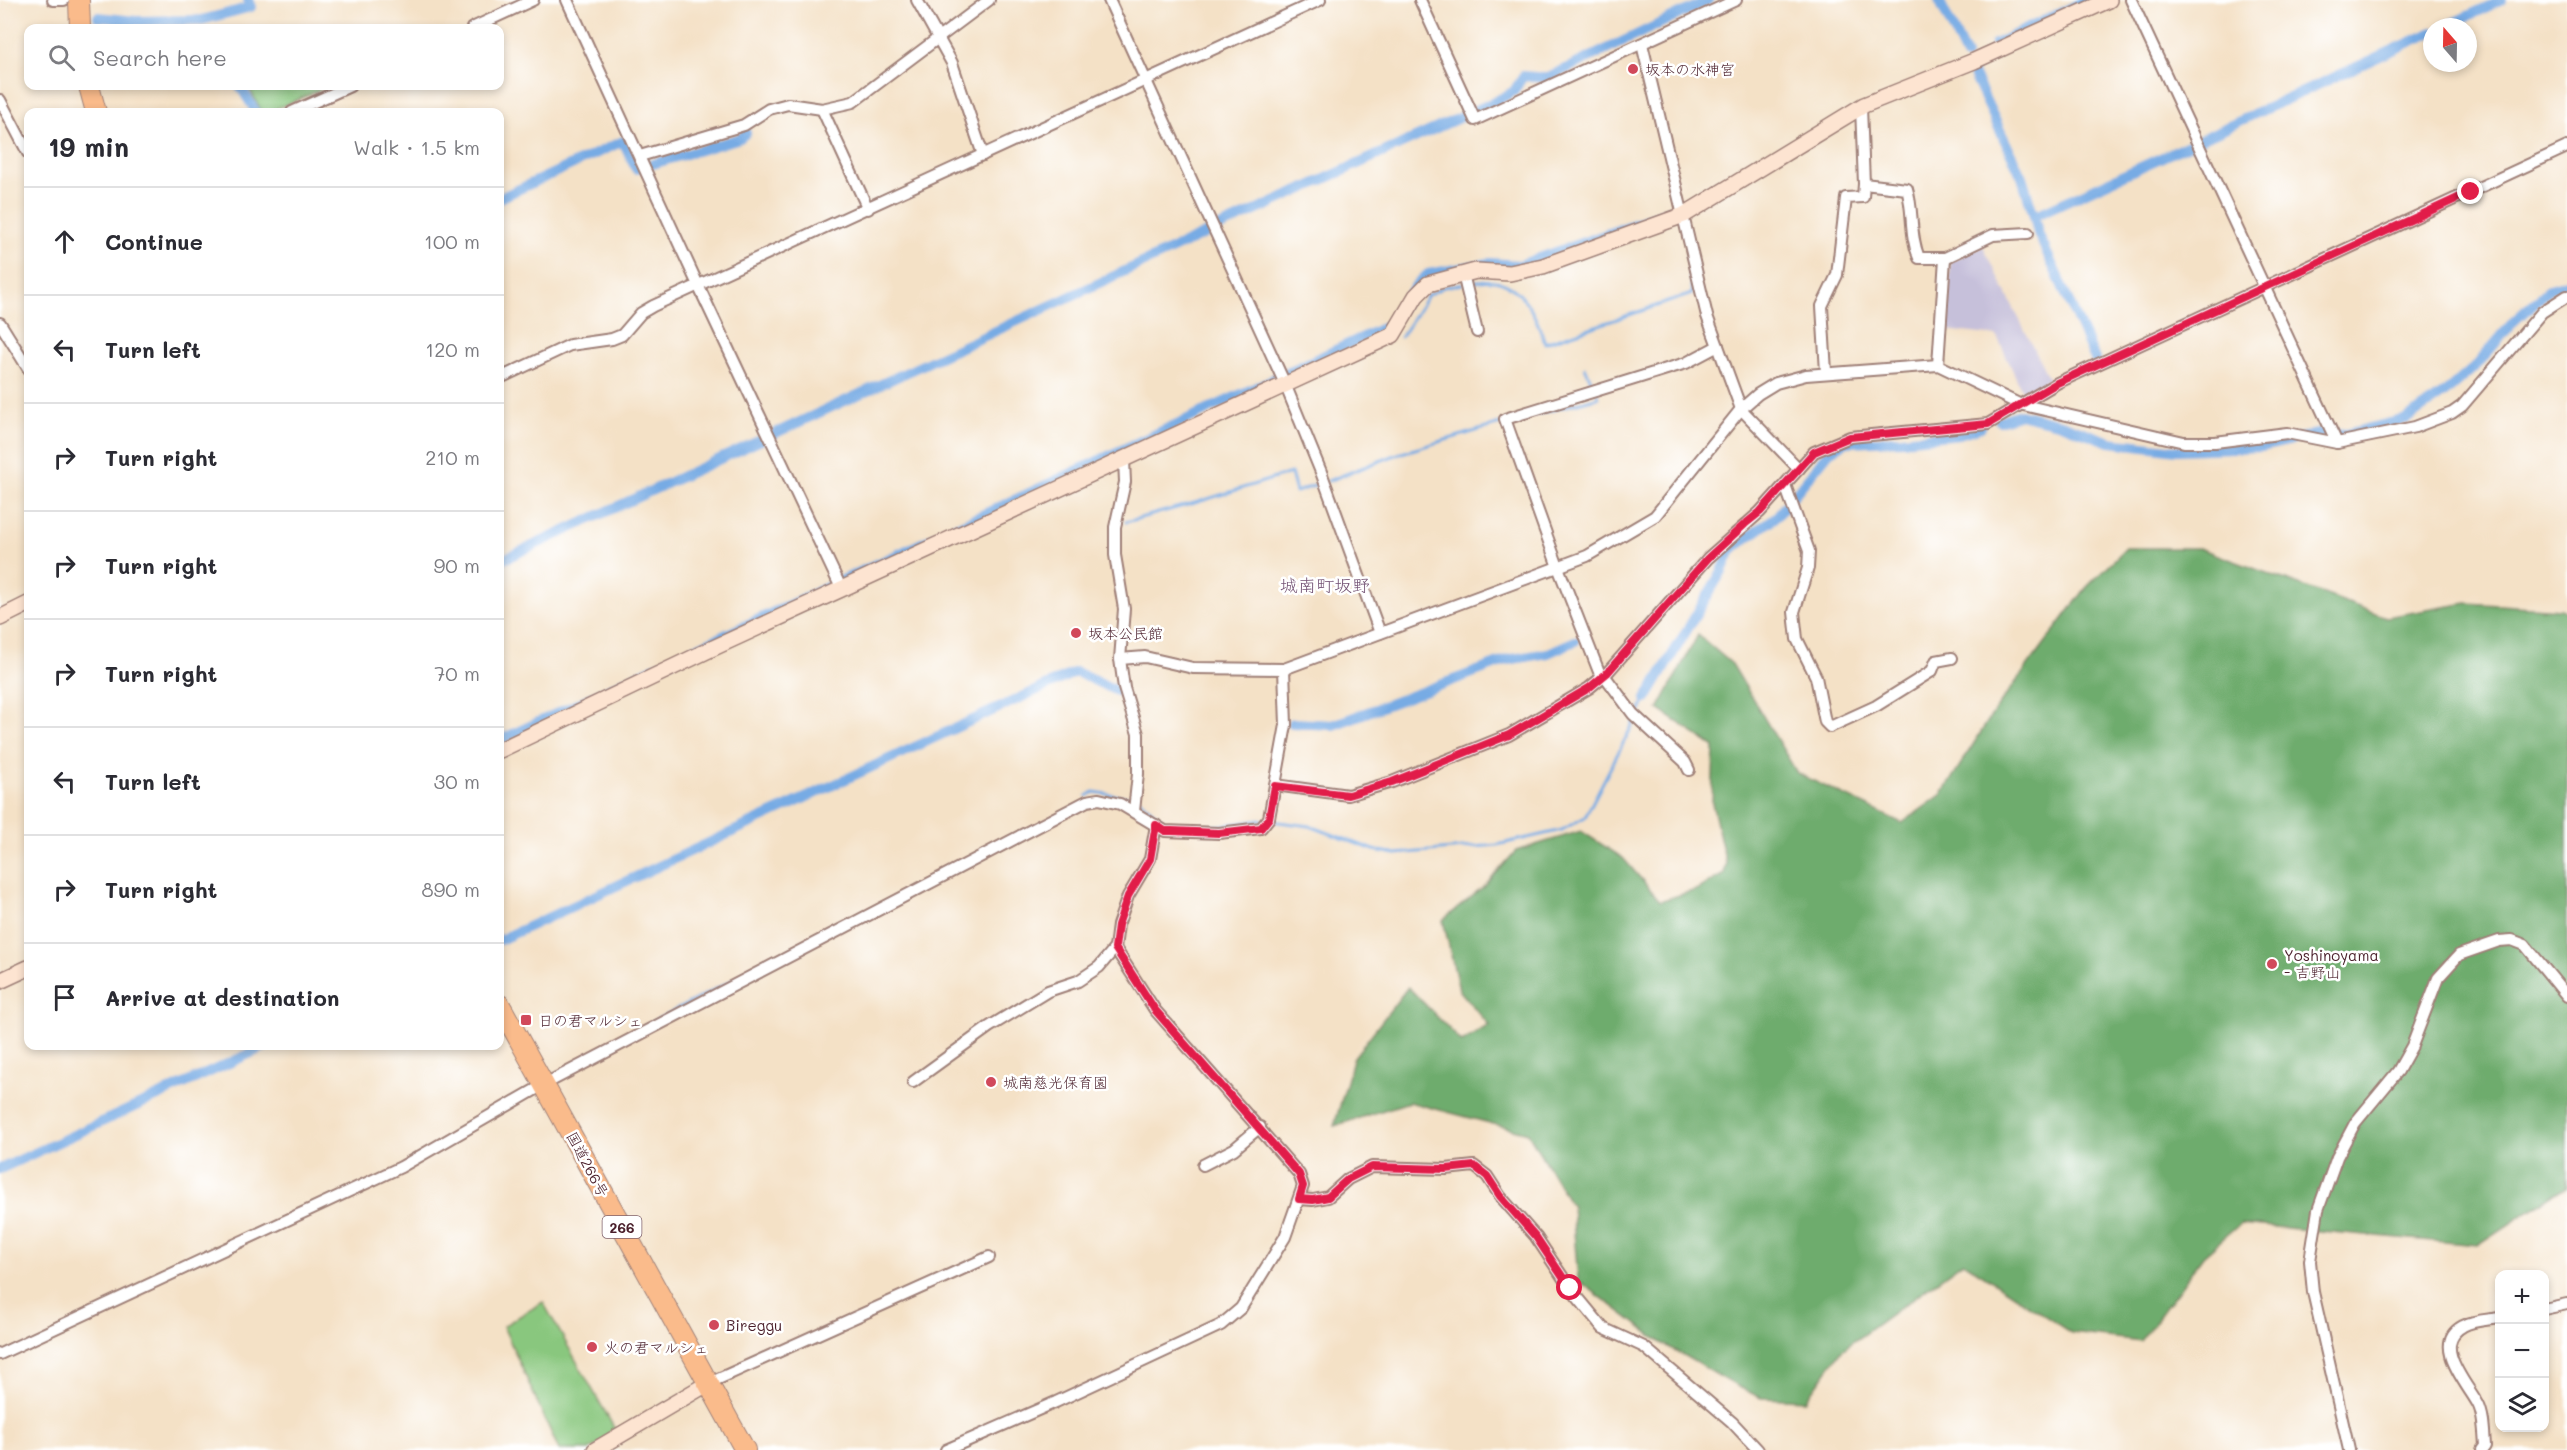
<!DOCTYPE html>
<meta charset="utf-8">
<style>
:root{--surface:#fff;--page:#f2f2f3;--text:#2b2b33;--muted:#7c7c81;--line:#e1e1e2}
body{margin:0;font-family:Mali,"Klee One",sans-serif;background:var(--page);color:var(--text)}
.controls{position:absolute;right:18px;bottom:18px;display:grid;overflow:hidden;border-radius:12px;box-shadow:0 3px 9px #0003}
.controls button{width:54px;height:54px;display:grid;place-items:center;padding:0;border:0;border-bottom:2px solid var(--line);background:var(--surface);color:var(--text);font:30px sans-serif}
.compass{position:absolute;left:2423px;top:18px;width:54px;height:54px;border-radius:50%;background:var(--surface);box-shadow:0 3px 9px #0003;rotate:340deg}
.stop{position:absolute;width:18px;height:18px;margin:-14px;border:4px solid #e11d48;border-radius:50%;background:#fff}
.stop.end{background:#e11d48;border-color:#fff;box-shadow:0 2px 6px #0008}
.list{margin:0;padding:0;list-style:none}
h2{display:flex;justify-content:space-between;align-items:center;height:78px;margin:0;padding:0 24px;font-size:26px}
h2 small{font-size:20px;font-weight:400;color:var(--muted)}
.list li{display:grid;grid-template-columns:39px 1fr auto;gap:18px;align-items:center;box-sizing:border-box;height:108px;padding:0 24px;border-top:2px solid var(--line)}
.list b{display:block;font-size:22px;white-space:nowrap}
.list em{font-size:20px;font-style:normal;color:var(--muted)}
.icon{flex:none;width:33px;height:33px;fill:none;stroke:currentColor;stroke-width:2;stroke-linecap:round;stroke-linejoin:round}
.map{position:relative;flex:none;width:2567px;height:1450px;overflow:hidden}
.search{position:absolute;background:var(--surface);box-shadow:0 3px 9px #0003;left:24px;top:24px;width:480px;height:66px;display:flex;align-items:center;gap:15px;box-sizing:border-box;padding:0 21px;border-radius:12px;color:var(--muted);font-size:22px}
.panel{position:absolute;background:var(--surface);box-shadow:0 3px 9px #0003;left:24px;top:108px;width:480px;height:942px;border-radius:12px}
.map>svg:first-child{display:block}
</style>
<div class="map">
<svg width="2567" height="1450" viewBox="0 0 2567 1450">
<rect width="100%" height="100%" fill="#fff"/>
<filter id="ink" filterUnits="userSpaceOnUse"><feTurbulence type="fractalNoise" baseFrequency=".0167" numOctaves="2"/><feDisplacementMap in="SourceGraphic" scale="12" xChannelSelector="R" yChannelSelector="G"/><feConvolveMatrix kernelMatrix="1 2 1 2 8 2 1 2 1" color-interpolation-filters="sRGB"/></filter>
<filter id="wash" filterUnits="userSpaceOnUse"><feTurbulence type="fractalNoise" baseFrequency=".008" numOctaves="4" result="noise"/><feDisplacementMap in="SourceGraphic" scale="24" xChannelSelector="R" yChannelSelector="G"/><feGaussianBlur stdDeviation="1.35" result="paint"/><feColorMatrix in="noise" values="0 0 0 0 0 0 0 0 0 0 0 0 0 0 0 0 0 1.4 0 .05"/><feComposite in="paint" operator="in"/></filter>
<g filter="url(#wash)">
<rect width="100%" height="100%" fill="#f4e1c6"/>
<polygon fill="#c6c0da" points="1983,246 2049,379 2023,393 1997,336 1946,330 1951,261"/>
<g fill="#89c77e" stroke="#6a7354" stroke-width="1.5">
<polygon points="248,86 329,86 269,112 262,112"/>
<polygon points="543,1302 617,1433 589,1450 559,1450 503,1326"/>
</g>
<polygon fill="#6eac6d" stroke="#5c664c" stroke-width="1.5" points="2126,548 2199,548 2386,617 2467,603 2561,609 2567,612 2567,1186 2478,1245 2240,1224 2203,1256 2141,1341 2071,1333 1963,1262 1842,1350 1806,1400 1761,1398 1733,1384 1662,1343 1578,1280 1572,1207 1528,1133 1409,1102 1334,1126 1354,1057 1408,987 1462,1042 1489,1025 1459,990 1443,920 1484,887 1516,851 1581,831 1623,858 1660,901 1696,890 1724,874 1726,864 1712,803 1714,747 1658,709 1698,635 1732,664 1797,773 1902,823 1942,794 1993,713 2086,588"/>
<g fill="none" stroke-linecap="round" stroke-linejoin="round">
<g stroke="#77abe4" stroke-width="3">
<path d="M1469 283C1514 271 1533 305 1545 343L1692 294 1687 255"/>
<polyline points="1401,337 1428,295 1444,287 1462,284"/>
<polyline points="1585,367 1594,387"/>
<polyline points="1534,415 1599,397 1597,393"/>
<polyline points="1328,481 1398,454 1500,424"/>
<polyline points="1126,522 1198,502 1291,473 1296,492 1322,483"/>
<polyline points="1087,796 1094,792 1133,798"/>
<polyline points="1139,799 1170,827"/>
<polyline points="1272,821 1310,826 1374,850 1396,854 1497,845 1562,830 1585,817 1646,699"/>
<polyline points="1179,826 1217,826 1262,820"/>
<polyline points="578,1061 839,925"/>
</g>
<g stroke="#77abe4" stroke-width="10">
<polyline points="1939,0 1966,56"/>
<polyline points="98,17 135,21 202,20 251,7 248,0"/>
<polyline points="2444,27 2502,0"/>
<polyline points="1995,44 2087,0"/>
<polyline points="1972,71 2022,177 2034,216 2193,143"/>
<polyline points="240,86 256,112"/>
<polyline points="2201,139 2432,32"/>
<polyline points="500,198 623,141 636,169 740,138 746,133"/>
<polyline points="2034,216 2038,233 2095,359"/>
<polyline points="1999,421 2020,414 2061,424 2110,442 2177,450 2262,447 2321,433 2346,434 2406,419 2445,393 2477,365 2514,321 2550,289 2567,284"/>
<polyline points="500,561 1222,226 1496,101 1514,91 1523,76 1547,78 1709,0"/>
<polyline points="1646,699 1722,571 1731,550 1777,516 1829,452 1846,442 1902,440 1959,434 1981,427"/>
<polyline points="1292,723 1333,725 1507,660 1548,653 1575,641"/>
<polyline points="500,740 1389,325 1416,285 1428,274 1490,263 1520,265 1682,207 1718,186"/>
<polyline points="500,940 1076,672 1117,691"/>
<polyline points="0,1169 266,1046"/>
</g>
</g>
</g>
<g filter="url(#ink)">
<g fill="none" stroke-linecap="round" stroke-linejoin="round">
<defs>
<g id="street">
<polyline points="53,0 64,0"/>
<polyline points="567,0 698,285 842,590"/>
<polyline points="917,0 952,63 983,155"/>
<polyline points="1109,0 1285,384 1321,472 1380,633"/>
<polyline points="1420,0 1475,120 1736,0"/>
<polyline points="2131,0 2337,443"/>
<polyline points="472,28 533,0"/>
<polyline points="1642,44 1707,316 1741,409 1799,469"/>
<polyline points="0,100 28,153"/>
<polyline points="1861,107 1864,184"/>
<polyline points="822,109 868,209"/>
<polyline points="292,112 350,86"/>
<polyline points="640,156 744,125 769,109 788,104 822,109 853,102 989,0"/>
<polyline points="1463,274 1477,332"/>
<polyline points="0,323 28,368"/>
<polyline points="1938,365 1945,258"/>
<path d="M1826 372 1822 306 1837 275 1846 198 1863 197 1864 184 1907 189C1914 212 1909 233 1919 258H1945L1993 235 2028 233"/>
<polyline points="500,378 570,345 612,339 622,335 641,313 653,306 1320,0"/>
<polyline points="1124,460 1125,482 1115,527 1115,555 1124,609 1120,659 1124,688 1138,734 1138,774 1134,811"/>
<polyline points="1785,485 1809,551 1808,568 1794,612 1797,639 1816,677 1825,722 1830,727 1876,706 1932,671 1936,661 1952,658"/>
<polyline points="1120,659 1145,657 1193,668 1284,669 1587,556 1655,516 1741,409 1758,394 1776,383 1806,375 1938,365 2019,404 2184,442 2215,442 2287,433 2337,443 2415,427 2452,413 2462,406 2542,312 2567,296"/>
<polyline points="1604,675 1633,714 1685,762 1689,770"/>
<polyline points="1601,677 1558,567 1505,419 1686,363 1718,346"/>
<polyline points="1275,785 1286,725 1284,669"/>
<polyline points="913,1082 989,1027 1048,991 1078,981 1099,967 1115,948 1118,925 1128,896 1150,859 1156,825"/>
<polyline points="1203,1165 1234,1149 1260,1127"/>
<polyline points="1299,1199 1313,1200 1328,1197 1348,1179 1372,1167 1446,1169 1474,1166 1487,1176 1500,1196 1536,1237 1570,1288 1603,1328 1644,1347 1732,1422 1758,1450"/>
<polyline points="2544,1309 2567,1304"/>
<polyline points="0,1354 401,1167 545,1084 1087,801 1099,799 1120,804 1165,831 1219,833 1261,828 1269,818 1275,785 1348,795 1392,782 1509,735 1589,688 1607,673 1708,558 1760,512 1814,452 1850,437 1988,424 2057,383 2567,147"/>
<polyline points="707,1384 989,1257"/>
<polyline points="946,1450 1056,1402 1221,1325 1241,1308 1285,1237 1303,1186 1299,1174 1155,1010 1115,948"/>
<polyline points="2349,1450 2313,1292 2310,1261 2318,1210 2337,1157 2355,1123 2398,1071 2412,1046 2438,978 2459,955 2499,941 2512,940 2525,945 2567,996"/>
<path d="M2482 1450 2485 1446C2484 1433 2484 1415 2478 1404 2468 1385 2430 1344 2463 1326 2473 1320 2488 1320 2500 1318"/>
</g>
<g id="secondary">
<polyline points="0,618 28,604"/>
<polyline points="500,750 709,650 1393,335 1416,296 1428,284 1476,271 1510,273 1543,266 1684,215 1864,105 1974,61 2109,0"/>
<polyline points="0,981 28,968"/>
<polyline points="595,1450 707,1384"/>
</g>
<g id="highway">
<polyline points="79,0 80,28"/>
<polyline points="89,86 96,112"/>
<polyline points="500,1005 745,1450"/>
</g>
</defs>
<use href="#street" stroke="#9f8078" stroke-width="14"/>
<use href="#secondary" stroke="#9f8078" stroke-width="18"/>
<use href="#highway" stroke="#9f8078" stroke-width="22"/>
<use href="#street" stroke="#fff" stroke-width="10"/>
<use href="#secondary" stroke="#fde4d1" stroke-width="15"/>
<use href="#highway" stroke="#fabb8b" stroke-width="20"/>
</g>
</g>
<g fill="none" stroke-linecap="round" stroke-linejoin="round" filter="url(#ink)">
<polyline stroke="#e11d48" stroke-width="8" points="1570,1288 1536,1237 1500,1196 1487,1176 1474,1166 1446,1169 1372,1167 1348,1179 1328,1197 1313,1200 1299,1199 1303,1186 1299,1174 1155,1010 1115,948 1118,925 1128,896 1150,859 1156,825 1165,831 1172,831 1219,833 1261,828 1269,818 1275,786 1348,795 1392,782 1509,735 1589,688 1607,673 1708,558 1745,524 1760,512 1814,452 1850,437 1988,424 2057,383 2471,192"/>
</g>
<g fill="#d1495b" stroke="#fff" stroke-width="2">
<circle cx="1633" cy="69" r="6"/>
<circle cx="1076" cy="633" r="6"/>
<circle cx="2272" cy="964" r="6"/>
<rect x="520" y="1014" width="12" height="12" rx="3"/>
<circle cx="991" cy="1082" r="6"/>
<circle cx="714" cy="1325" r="6"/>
<circle cx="592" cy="1347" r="6"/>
</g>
<g text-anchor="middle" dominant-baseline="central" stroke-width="5" stroke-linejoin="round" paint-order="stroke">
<rect fill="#fff" stroke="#80626b" stroke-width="1.5" x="602.5" y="1216" width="39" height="22" rx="4.5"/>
<g font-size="14" font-weight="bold" fill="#4a1f2b">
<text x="622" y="1227">266</text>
</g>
<g font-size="15" fill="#4a1f2b" stroke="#fff" text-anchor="start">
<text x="1645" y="69">坂本の水神宮</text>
<text x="1088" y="633">坂本公民館</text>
<text x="2284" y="955">Yoshinoyama<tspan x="2284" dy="17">- 吉野山</tspan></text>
<text x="538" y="1020">日の君マルシェ</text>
<text x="1003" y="1082">城南慈光保育園</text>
<text x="726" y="1325">Bireggu</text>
<text x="604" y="1347">火の君マルシェ</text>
</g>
<g font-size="15" fill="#4a1f2b" stroke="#fff">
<text transform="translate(588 1164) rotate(62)">国道266号</text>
</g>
<g font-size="18" fill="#735274" stroke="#fff">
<text x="1325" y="585">城南町坂野</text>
</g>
</g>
</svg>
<div class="controls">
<button>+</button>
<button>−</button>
<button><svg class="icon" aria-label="layers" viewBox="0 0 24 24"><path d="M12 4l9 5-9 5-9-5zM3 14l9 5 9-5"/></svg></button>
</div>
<svg class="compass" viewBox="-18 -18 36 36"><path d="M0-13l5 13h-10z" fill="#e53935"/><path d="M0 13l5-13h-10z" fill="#7c7c81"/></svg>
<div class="stop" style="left:1570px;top:1288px"></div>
<div class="stop end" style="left:2471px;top:192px"></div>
<div class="search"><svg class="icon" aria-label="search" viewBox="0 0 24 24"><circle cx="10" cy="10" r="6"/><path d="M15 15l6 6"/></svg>Search here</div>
<section class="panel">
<h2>19 min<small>Walk · 1.5 km</small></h2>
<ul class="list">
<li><svg class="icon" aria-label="ahead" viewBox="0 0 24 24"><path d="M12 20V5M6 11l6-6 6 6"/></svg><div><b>Continue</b></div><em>100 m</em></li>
<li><svg class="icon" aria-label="left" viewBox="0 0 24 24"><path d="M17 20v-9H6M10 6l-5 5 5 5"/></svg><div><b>Turn left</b></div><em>120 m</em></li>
<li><svg class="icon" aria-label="right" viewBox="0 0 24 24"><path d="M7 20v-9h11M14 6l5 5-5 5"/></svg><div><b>Turn right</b></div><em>210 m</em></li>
<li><svg class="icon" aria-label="right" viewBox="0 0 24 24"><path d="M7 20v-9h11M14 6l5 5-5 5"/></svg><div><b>Turn right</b></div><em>90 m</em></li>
<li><svg class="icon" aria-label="right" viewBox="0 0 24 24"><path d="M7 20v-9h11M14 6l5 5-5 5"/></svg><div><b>Turn right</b></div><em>70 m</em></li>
<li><svg class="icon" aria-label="left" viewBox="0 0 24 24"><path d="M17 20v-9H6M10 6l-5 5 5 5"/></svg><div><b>Turn left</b></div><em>30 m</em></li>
<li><svg class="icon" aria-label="right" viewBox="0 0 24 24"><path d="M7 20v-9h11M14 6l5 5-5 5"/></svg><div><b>Turn right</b></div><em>890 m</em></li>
<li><svg class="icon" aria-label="arrive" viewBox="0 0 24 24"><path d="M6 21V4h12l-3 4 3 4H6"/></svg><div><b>Arrive at destination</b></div></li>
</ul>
</section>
</div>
